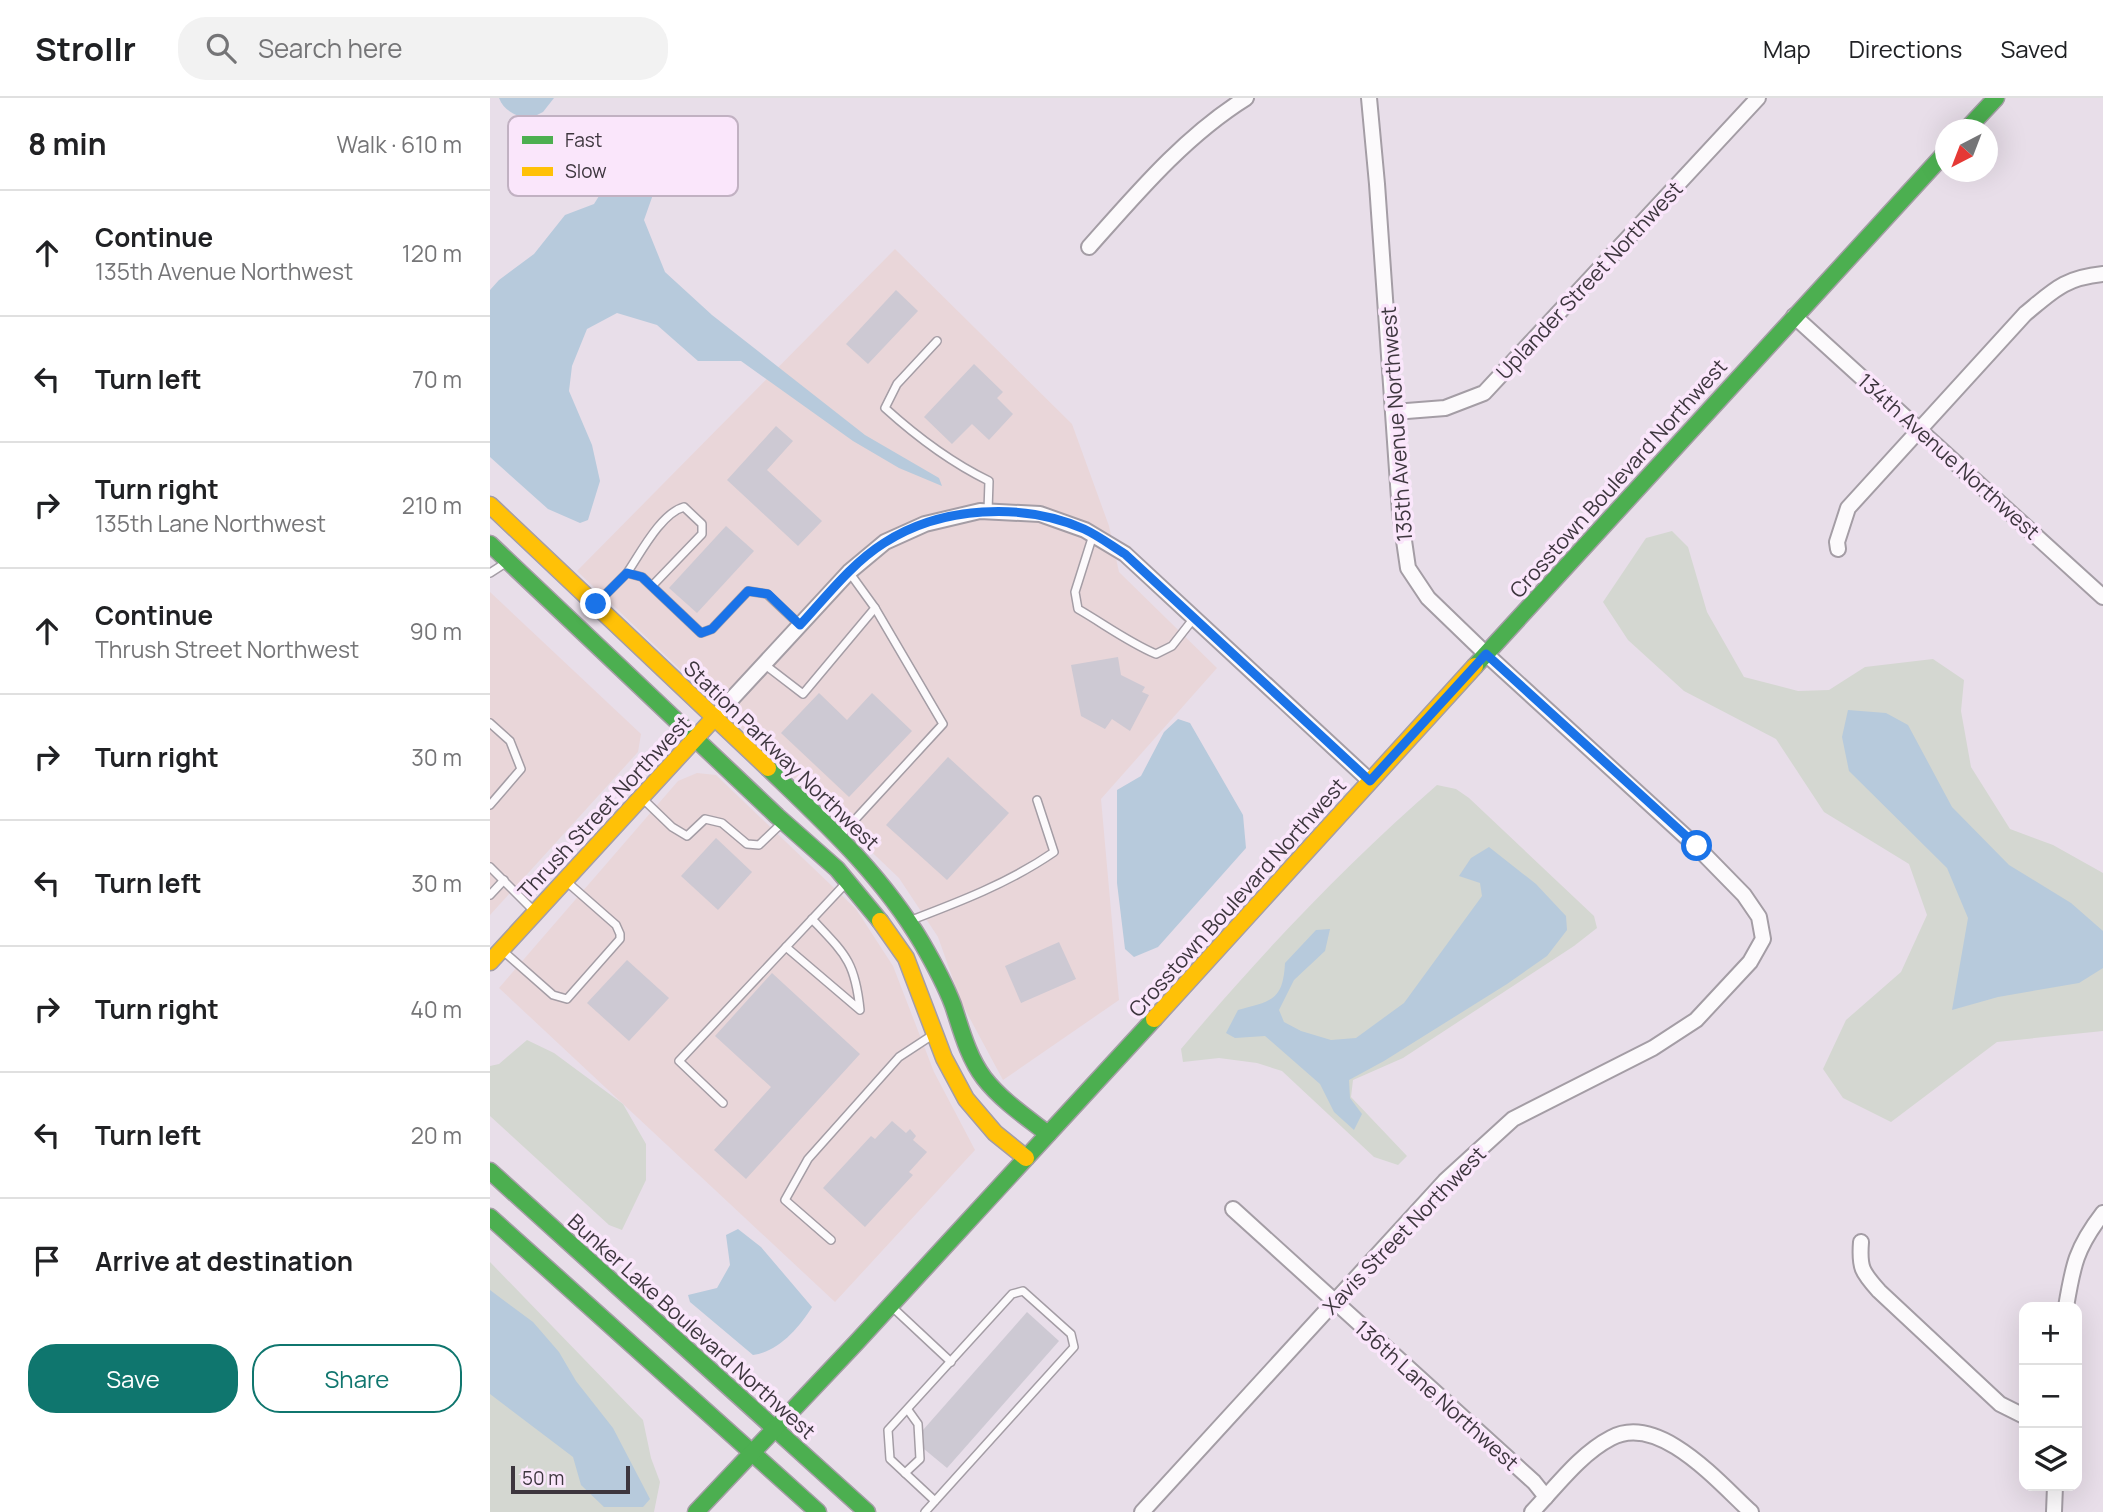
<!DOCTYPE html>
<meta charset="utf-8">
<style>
:root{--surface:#fff;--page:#f2f2f2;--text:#202124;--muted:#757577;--line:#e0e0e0;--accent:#0f766e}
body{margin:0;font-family:Manrope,sans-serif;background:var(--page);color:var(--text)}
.controls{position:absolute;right:21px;bottom:21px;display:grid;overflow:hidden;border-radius:14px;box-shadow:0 7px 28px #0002}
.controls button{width:63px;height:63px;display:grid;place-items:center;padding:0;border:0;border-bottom:2px solid var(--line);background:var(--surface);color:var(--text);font:35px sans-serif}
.compass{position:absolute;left:1445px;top:21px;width:63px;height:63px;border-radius:50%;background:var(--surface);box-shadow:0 7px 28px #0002;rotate:222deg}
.scale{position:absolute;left:21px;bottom:18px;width:119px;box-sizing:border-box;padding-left:7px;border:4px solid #3d363e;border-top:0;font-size:19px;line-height:24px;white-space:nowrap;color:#3d363e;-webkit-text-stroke:5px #fae6fb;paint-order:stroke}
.stop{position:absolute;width:21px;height:21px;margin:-16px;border:5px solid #1a73e8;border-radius:50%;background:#fff}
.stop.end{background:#1a73e8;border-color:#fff;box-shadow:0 2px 7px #0008}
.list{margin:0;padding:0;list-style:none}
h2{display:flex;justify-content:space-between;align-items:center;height:91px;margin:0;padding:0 28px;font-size:30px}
h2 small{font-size:23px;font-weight:400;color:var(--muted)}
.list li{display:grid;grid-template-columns:46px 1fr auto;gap:21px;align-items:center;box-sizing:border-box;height:126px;padding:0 28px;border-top:2px solid var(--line)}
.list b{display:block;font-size:26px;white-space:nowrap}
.list p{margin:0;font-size:23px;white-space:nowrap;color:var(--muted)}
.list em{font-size:23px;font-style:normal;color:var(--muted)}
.actions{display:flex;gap:14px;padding:21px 28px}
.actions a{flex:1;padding:16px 0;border:2px solid var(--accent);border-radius:28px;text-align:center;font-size:24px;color:var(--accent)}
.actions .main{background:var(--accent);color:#fff}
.icon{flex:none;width:38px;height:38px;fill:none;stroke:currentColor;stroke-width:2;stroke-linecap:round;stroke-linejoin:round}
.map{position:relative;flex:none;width:1613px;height:1414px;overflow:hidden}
header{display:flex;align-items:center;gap:42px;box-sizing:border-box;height:98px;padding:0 35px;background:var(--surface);border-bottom:2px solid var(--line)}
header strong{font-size:33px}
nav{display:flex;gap:38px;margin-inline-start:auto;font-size:24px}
.search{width:490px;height:63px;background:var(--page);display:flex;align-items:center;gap:18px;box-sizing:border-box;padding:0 24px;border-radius:28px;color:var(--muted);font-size:26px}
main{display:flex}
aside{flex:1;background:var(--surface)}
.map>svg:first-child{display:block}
</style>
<header>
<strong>Strollr</strong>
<div class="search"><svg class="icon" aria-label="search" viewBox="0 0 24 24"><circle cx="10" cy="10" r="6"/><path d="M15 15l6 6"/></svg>Search here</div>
<nav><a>Map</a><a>Directions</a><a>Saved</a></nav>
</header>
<main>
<aside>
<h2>8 min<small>Walk · 610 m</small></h2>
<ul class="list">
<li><svg class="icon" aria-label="ahead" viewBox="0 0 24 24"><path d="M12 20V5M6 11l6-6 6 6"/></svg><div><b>Continue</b><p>135th Avenue Northwest</p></div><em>120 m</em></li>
<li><svg class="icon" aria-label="left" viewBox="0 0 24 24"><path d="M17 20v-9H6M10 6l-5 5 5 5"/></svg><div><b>Turn left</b></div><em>70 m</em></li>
<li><svg class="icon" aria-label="right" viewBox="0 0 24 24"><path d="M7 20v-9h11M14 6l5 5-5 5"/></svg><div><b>Turn right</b><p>135th Lane Northwest</p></div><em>210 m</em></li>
<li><svg class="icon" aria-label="ahead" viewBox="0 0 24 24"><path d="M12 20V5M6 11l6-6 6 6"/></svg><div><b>Continue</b><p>Thrush Street Northwest</p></div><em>90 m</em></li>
<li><svg class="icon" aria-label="right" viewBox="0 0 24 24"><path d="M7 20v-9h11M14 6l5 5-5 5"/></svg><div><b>Turn right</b></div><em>30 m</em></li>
<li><svg class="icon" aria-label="left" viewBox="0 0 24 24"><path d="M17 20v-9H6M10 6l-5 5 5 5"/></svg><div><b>Turn left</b></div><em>30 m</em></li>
<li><svg class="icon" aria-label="right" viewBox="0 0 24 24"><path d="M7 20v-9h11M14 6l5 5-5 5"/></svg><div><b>Turn right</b></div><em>40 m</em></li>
<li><svg class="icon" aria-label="left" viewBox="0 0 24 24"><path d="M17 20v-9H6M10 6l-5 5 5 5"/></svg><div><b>Turn left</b></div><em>20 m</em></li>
<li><svg class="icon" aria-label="arrive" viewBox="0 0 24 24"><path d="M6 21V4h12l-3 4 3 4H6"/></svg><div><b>Arrive at destination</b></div></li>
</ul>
<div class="actions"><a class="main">Save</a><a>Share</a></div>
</aside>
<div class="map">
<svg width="1613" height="1414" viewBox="0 0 1613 1414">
<rect width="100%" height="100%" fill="#e8dee9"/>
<g fill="#e9d6d9">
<polygon points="405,151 582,326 619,428 629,474 727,570 611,701 629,902 513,982 471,904 448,839 409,780 87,473"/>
<polygon points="0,494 151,636 148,654 0,817"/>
<polygon points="207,675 226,677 366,811 403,868 444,974 485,1052 345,1204 9,890 188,683"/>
</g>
<g fill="#d4d7d1">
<polygon points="1182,433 1198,449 1217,514 1254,579 1308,593 1339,592 1375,569 1443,561 1474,582 1471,613 1481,669 1520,731 1563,747 1613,775 1613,933 1507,944 1401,1024 1353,1000 1333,971 1356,922 1411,874 1437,817 1419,766 1334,714 1286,641 1194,593 1138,542 1113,504 1156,440"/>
<path d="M947 687 966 691 979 700 1104 818 1107 830 1084 848 913 960 863 982 861 999 917 1058 908 1067 884 1059 792 973 767 965 729 960 693 964 691 951C769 858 855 767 947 687Z"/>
<polygon points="37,942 64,955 133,1006 156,1046 156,1082 132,1132 119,1127 0,1018 0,968 9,966"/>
<polygon points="0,1164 153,1322 161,1360 170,1384 164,1414 0,1414"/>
</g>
<g fill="#b7cadc">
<path d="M9 0H64L53 14 39 21C26 18 14 13 9 0Z"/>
<polygon points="139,50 155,50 166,88 154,122 175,174 222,217 375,337 449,380 452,388 409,370 363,343 251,263 208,263 167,227 127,215 97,231 82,268 79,293 102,347 110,383 98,422 90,425 58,411 0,359 0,192 9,182 44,156 75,117 104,106"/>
<polygon points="1358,612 1396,615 1418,627 1462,709 1519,767 1581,805 1613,833 1613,870 1589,885 1508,899 1462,912 1478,820 1457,770 1359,673 1352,639"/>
<polygon points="688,621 700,625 753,717 756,750 668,849 644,859 635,851 627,785 627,692 651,678 674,634"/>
<path d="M999 749 1046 786 1076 818 1077 832 1057 858 1017 886 894 963 859 982 860 1000 872 1016 864 1032 844 1014 830 986 775 938 745 940 736 935 748 912C780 903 793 904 795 865L826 832 840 831 835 853 804 882 789 912 794 924 811 933 841 942 866 940 914 905 992 798 990 785 969 778 981 760Z"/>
<path d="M248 1131 271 1149 322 1209C309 1230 288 1254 263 1257L200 1204 198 1197 227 1190 240 1167 236 1137Z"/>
<polygon points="0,1192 43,1224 69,1254 86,1283 123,1330 160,1401 153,1409 114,1409 91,1387 83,1359 0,1296"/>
</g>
<g fill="#cdc9d3">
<polygon points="406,192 428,213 378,266 356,246"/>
<polygon points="484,266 513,294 507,300 523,316 499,342 482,326 462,346 434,319"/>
<polygon points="286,328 303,343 277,372 332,423 308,448 237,382"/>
<polygon points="236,428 264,453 207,515 179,490"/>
<polygon points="628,559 631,577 655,589 652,594 659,597 640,633 622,621 615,631 591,618 581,567"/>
<polygon points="329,595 357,622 382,595 422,633 359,699 291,635"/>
<polygon points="458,659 519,715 457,782 396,727"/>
<polygon points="226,740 262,774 228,812 191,778"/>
<polygon points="569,844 586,881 531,905 515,868"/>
<polygon points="137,862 179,900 139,943 97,905"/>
<polygon points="282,875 370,956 256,1081 224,1052 281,989 225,938"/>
<polygon points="402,1023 416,1035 420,1031 426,1038 423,1042 437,1054 419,1074 423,1077 375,1129 333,1090 381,1038 385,1041"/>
<polygon points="537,1214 569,1243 457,1370 434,1351 433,1332"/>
</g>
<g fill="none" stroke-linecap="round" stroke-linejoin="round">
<defs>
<g id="lane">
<path d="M447 243 407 286 395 310C427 339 460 364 499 383L498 413"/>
<path d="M603 437 585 494 588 511C614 526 638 544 666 556L682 548 704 520"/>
<polyline points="0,475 17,464"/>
<path d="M137 475C150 456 171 415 194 409L212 426V436L162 488"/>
<polyline points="106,506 137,475 152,479 211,535 222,531 258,493 277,496 310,527"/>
<polyline points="274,566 313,596 385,510 359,474"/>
<polyline points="0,625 20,643 31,671 0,707"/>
<polyline points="153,701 182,729 197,738 215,721 232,725 257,746 269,747 293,724"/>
<polyline points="350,738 453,626 385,510"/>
<polyline points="0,769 44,813"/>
<polyline points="0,797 14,782"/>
<path d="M419 823C469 804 519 785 564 754L547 702"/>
<path d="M296 849 370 912C365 863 355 856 322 821"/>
<polyline points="12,852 63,897 77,901 130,841 130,836 126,827 77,784"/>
<polyline points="233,1005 189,963 357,784"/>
<polyline points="341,1142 295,1102 318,1061 409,959 444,936"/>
<polyline points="400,1207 461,1264"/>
<polyline points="415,1375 430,1361 428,1326 418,1312"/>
<polyline points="435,1414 584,1249 581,1236 533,1193 522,1196 398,1332 400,1361 445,1403"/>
</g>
<g id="street">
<path d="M599 149C647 95 695 38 756 0"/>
<polyline points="1304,218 1613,499"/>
<polyline points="904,314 955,310 994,295 1268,0"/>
<path d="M1348 451 1347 444 1358 410 1535 216C1564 192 1574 180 1613 176"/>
<polyline points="225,619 359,474 395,444 435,426 490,413 550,416 595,432 635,456 880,683"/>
<polyline points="743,1111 1044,1384 1056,1399"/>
<path d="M1371 1144C1369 1170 1372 1174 1389 1193L1510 1306 1534 1318"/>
<path d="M1576 1209C1583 1167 1586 1150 1613 1115"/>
<polyline points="652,1414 955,1083 1023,1021 1163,950 1206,922 1260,864 1273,841 1269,819 1254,797 1207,749 996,556 938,500 918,470 910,415 887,86 879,0"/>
<path d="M1042 1414C1066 1389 1090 1356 1121 1340 1169 1314 1229 1385 1261 1414"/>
<polyline points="1564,1414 1565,1388"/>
</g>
<g id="fast">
<polyline points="1476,32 1506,0"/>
<polyline points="0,446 287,718 347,771 390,823"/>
<polyline points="985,568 1456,54"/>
<path d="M278 670C334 724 392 777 432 845 443 864 455 886 463 907 471 931 478 959 494 980 511 1002 536 1019 558 1036"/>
<polyline points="0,1073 377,1414"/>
<polyline points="0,1119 328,1414"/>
<polyline points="206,1414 365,1246 664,921"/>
</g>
<g id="slow">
<polyline points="0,407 278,670"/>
<polyline points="390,823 416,860 454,960 476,1001 505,1035 536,1060"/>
<polyline points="0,864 225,619"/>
<polyline points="664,921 985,568"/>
</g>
</defs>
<use href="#lane" stroke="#a49da5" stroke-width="10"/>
<use href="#street" stroke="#a49da5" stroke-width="18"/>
<use href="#fast" stroke="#a49da5" stroke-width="19"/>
<use href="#slow" stroke="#a49da5" stroke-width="19"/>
<use href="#lane" stroke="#fcfafc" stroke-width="7"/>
<use href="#street" stroke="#fcfafc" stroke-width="14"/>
<use href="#fast" stroke="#4caf50" stroke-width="16"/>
<use href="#slow" stroke="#ffc107" stroke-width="16"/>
</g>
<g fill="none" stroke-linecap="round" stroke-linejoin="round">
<path stroke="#1a73e8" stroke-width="9" d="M106 506 137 475 152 479 211 535 222 531 258 493 278 496 310 527C336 499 362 465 394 445 451 408 533 404 594 431 609 438 622 448 635 456L880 683 996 556 1207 748"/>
</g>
<g text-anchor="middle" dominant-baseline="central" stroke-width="7" stroke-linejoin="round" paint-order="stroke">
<g font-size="21" fill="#3d363e" stroke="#fae6fb">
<text transform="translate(1099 182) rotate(-47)">Uplander Street Northwest</text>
<text transform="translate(906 326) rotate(-94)">135th Avenue Northwest</text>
<text transform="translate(1459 358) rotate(42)">134th Avenue Northwest</text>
<text transform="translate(1128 380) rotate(-48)">Crosstown Boulevard Northwest</text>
<text transform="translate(292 657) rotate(44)">Station Parkway Northwest</text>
<text transform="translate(114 709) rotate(-47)">Thrush Street Northwest</text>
<text transform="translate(747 799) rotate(-48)">Crosstown Boulevard Northwest</text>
<text transform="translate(914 1132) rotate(-46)">Xavis Street Northwest</text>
<text transform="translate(202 1228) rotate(42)">Bunker Lake Boulevard Northwest</text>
<text transform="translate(947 1297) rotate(42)">136th Lane Northwest</text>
</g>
</g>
<rect x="18" y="18" width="230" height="80" rx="10" fill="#fae6fb" stroke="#c1b1c2" stroke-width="2"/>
<rect x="32" y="38" width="31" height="8" fill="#4caf50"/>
<rect x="32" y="69" width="31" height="9" fill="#ffc107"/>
<g font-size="19" fill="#3d363e">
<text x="75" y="49">Fast</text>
<text x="75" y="80">Slow</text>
</g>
</svg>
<div class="controls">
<button>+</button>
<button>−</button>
<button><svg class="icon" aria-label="layers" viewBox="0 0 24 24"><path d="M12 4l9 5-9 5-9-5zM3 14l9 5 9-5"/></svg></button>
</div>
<svg class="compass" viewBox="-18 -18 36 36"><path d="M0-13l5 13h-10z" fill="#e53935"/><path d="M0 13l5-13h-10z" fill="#757577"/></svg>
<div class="scale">50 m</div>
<div class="stop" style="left:1207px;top:748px"></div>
<div class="stop end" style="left:106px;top:506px"></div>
</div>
</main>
